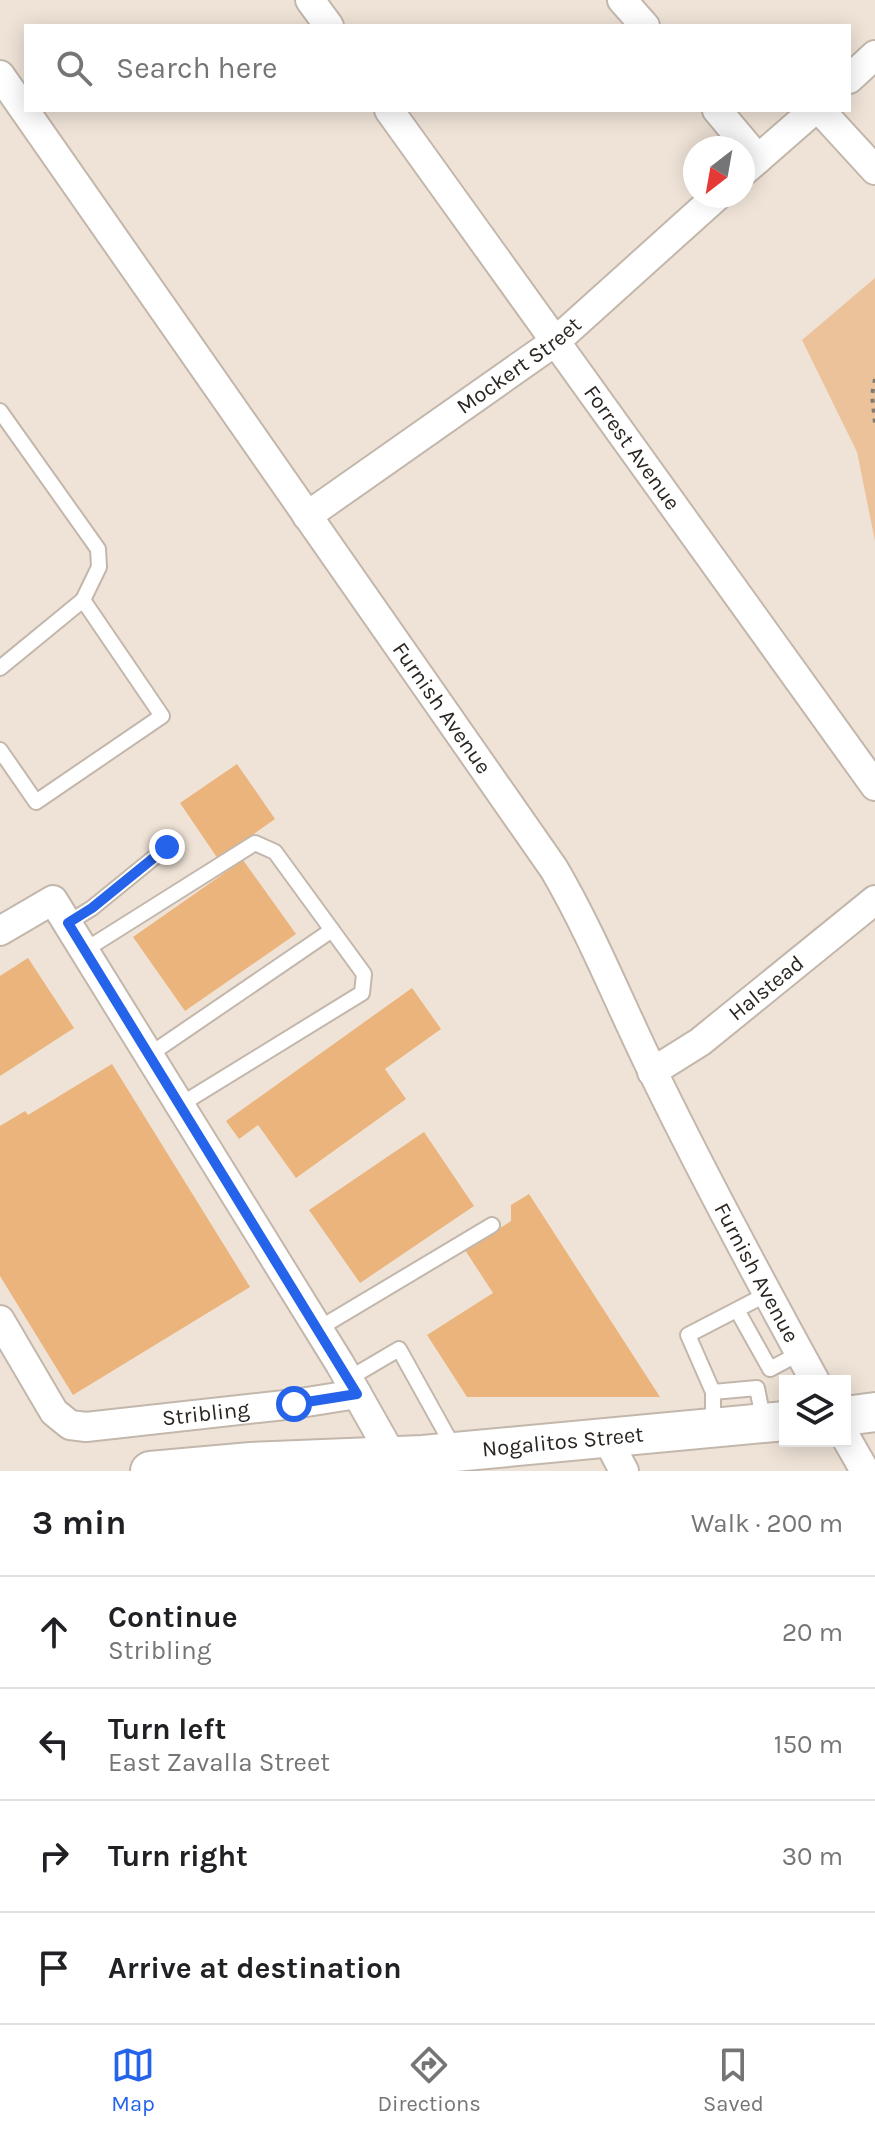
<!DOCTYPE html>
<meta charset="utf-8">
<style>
:root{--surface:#fff;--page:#f6f6f6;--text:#202124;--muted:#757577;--line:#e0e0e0;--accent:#2563eb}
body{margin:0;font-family:Karla,sans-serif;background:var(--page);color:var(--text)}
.controls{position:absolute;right:24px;bottom:24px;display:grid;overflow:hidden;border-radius:0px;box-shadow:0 4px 20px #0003}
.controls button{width:72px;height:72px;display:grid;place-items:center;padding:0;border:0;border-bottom:2px solid var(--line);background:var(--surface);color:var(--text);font:40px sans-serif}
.compass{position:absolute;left:683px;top:136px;width:72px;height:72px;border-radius:50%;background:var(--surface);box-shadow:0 4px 20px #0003;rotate:211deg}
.stop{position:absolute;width:24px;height:24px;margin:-18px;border:6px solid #2563eb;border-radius:50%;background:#fff}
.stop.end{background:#2563eb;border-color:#fff;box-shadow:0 2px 8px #0008}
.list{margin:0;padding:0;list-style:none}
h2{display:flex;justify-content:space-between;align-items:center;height:104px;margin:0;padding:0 32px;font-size:34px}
h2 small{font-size:26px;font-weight:400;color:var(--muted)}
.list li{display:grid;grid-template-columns:52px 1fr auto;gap:24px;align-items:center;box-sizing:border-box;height:112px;padding:0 32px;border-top:2px solid var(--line)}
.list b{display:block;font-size:30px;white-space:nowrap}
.list p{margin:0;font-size:26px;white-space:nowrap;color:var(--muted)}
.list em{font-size:26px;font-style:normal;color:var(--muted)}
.icon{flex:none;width:44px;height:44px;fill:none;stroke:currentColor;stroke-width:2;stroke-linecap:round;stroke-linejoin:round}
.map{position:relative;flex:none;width:875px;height:1471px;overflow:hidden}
.search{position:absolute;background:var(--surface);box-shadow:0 4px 20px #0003;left:24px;right:24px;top:24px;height:88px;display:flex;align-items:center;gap:20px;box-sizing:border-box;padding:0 28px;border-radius:0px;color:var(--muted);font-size:30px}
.sheet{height:552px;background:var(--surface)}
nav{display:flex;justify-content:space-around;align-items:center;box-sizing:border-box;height:112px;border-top:2px solid var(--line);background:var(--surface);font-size:22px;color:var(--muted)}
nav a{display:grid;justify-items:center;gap:4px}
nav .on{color:var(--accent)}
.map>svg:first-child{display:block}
</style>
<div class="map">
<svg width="875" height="1471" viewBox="0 0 875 1471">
<rect width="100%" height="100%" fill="#efe3d7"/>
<polygon fill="#ebc299" points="875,278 875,541 857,452 802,340"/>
<g fill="#ebb47c">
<polygon points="237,764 275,819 218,859 180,803"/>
<polygon points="243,860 296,934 185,1011 133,937"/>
<polygon points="28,958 74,1028 0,1076 0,976"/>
<polygon points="412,988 441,1029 385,1069 406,1099 296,1178 258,1125 239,1139 226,1121"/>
<polygon points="112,1064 250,1287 73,1395 0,1276 0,1126 25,1111 28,1115"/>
<polygon points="424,1132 474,1206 360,1283 309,1210"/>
<polygon points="529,1194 660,1397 467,1397 427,1335 493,1293 465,1250 511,1221 511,1205"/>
</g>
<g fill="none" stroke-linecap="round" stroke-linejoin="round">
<defs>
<g id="service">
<polyline points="0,411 98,549 99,567 83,600"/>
<polyline points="0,668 83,600 162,716 36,802 0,750"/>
<polyline points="68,923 92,908 167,847"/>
<polyline points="85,950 255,843 275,852 364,974 362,993 180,1105"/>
<polyline points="149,1055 332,930"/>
<polyline points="737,1310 770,1369 800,1353"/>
<polyline points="318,1329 492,1225"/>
<polyline points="348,1379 399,1349 454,1448"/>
<polyline points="713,1392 757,1388 764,1423"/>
<polyline points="713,1428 713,1392 688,1335 767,1294"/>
</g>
<g id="minor">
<polyline points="310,0 329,26"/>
<polyline points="622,0 645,26"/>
<path id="s1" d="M0 75 554 869C592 934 620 1005 653 1072 704 1177 759 1279 815 1381"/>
<polyline points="849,79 875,55"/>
<path id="s2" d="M389 110 875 786"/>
<polyline points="717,110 758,159"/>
<polyline points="820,110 875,170"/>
<polyline points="743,172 814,110"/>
<path id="s3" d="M307 516 556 341 717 196"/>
<polyline points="0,931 53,900 340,1364 392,1456"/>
<path id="s4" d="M652 1072 700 1042 875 900"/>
<path id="s5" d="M0 1320 54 1412 70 1425 86 1427 294 1404 357 1394"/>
<polyline points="845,1436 865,1471"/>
<polyline points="606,1437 624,1471"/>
</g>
<g id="secondary">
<polyline points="845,1416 875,1412"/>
<path id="s6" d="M150 1471 251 1462 423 1455 785 1421"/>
</g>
</defs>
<use href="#service" stroke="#c3b7ac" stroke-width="18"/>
<use href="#minor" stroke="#c3b7ac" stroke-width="32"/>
<use href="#secondary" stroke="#c3b7ac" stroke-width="42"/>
<polyline stroke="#837b73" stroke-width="4" stroke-dasharray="4 6" stroke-linecap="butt" points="875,379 872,395 875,423"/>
<use href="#service" stroke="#fff" stroke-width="14"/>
<use href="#minor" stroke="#fff" stroke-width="28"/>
<use href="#secondary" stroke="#fff" stroke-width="38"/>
</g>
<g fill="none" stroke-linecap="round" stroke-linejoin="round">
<polyline stroke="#2563eb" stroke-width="10" points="167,847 92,908 68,923 357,1394 294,1404"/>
</g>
<g text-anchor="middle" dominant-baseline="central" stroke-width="7" stroke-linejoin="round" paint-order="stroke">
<g font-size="22" fill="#2a2521" stroke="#fff">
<text stroke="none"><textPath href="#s3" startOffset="260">Mockert Street</textPath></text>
<text stroke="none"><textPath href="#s2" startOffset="416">Forrest Avenue</textPath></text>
<text stroke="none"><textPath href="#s1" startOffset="772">Furnish Avenue</textPath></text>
<text stroke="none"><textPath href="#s4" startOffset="142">Halstead</textPath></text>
<text stroke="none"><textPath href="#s1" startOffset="1420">Furnish Avenue</textPath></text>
<text stroke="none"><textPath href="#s5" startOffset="264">Stribling</textPath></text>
<text stroke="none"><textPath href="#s6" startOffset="414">Nogalitos Street</textPath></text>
</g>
</g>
</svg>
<div class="controls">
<button><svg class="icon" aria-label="layers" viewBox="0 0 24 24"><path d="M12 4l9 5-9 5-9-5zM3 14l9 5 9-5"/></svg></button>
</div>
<svg class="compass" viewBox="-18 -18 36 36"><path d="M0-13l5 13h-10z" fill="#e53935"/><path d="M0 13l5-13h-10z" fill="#757577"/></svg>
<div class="stop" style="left:294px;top:1404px"></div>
<div class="stop end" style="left:167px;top:847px"></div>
<div class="search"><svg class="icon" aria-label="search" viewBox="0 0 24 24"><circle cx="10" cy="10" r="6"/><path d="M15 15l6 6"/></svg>Search here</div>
</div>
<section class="sheet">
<h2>3 min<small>Walk · 200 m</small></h2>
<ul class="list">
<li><svg class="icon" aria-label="ahead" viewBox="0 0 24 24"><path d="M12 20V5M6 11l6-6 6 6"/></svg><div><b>Continue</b><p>Stribling</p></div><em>20 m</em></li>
<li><svg class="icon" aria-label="left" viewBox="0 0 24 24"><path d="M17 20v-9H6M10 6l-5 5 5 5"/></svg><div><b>Turn left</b><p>East Zavalla Street</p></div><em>150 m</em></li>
<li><svg class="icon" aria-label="right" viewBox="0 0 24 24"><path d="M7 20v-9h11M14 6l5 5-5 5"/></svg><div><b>Turn right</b></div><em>30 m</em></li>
<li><svg class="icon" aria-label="arrive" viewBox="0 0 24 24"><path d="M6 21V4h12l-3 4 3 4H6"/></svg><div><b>Arrive at destination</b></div></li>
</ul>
</section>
<nav>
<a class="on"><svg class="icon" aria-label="map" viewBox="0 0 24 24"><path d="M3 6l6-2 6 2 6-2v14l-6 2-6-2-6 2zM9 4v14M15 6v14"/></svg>Map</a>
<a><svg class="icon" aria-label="directions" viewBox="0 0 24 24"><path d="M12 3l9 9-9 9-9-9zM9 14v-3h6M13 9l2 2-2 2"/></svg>Directions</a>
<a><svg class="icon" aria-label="saved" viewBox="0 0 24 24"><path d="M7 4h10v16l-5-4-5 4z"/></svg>Saved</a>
</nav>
